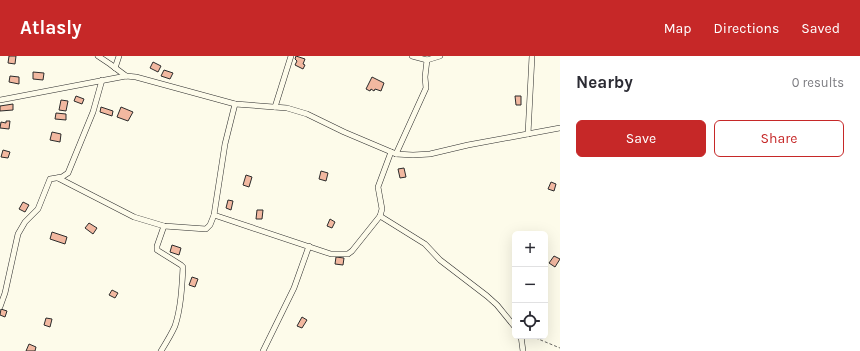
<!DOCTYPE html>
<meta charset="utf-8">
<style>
:root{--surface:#fff;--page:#f7f7f7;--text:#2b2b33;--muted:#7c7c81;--line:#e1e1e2;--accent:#c62828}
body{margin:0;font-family:Karla,sans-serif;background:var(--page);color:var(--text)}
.controls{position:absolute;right:12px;bottom:12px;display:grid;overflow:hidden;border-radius:6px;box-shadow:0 4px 16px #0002}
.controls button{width:36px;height:36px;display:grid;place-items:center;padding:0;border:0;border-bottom:1px solid var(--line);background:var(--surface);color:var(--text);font:20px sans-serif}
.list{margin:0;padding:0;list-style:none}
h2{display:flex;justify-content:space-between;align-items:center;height:52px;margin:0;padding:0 16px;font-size:17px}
h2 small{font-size:13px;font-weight:400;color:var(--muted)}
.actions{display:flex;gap:8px;padding:12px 16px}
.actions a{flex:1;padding:9px 0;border:1px solid var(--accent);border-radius:6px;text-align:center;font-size:14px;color:var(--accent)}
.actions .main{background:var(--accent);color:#fff}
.icon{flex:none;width:22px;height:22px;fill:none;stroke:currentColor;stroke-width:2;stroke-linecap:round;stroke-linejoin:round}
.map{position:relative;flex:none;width:560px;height:295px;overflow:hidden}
header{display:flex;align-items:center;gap:24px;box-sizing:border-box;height:56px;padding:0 20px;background:var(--accent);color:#fff}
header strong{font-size:19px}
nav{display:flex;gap:22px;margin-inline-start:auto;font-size:14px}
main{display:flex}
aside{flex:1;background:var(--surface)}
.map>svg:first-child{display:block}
</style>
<header>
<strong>Atlasly</strong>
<nav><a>Map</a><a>Directions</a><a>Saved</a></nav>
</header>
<main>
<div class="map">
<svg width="560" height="295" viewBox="0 0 560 295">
<rect width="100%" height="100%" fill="#fdfbea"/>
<g fill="#f2b8a0" stroke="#2b2b2b">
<polygon points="9,0 16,0 15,8 8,7"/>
<polygon points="296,0 305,3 303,8 305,9 303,13 295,9 297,5 295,3"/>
<polygon points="153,6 161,10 158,16 150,12"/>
<polygon points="164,14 173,17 170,23 161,20"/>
<polygon points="33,16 44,17 43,24 33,23"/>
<polygon points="10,20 19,21 19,28 9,26"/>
<polygon points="372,21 384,27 381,35 375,33 374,35 371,33 370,35 366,33"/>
<polygon points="76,40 84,43 82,48 74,45"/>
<polygon points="515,40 521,40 521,49 516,49"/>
<polygon points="61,44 68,45 66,55 59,54"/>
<polygon points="13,48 13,54 0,55 0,50"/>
<polygon points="101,51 113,55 112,60 100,56"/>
<polygon points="121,51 133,56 128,65 117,61"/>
<polygon points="56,57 66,58 66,64 55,63"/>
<polygon points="6,65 10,65 9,73 0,72 1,66 6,67"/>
<polygon points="52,76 61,78 60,86 50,84"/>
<polygon points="3,94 10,96 8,102 1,101"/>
<polygon points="404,112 406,121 400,122 398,113"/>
<polygon points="321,115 328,117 326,125 319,123"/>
<polygon points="246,119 252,121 249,131 243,129"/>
<polygon points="551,126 556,128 554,135 548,133"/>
<polygon points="228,144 233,145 231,154 226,152"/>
<polygon points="23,146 29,149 25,156 19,153"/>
<polygon points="257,154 263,154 262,163 256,163"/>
<polygon points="330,163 335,166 332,172 327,170"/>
<polygon points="89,167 97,172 93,178 85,172"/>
<polygon points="52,176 67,181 65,188 50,183"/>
<polygon points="172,189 181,192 179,199 170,196"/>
<polygon points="554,200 560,203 555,211 549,207"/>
<polygon points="336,201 344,202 343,209 335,208"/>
<polygon points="192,221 198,223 195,231 189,229"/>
<polygon points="112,234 118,237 115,242 109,239"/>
<polygon points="1,253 7,255 5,261 0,259"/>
<polygon points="302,261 307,264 302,272 297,270"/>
<polygon points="46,262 52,263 50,271 44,269"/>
<polygon points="29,288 36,291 35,295 26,295"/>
</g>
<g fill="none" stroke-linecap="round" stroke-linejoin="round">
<defs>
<g id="minor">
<polyline points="98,0 110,8 126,20"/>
<polyline points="427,4 440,0"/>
<polyline points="115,12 119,0"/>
<polyline points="0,44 126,20 136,21 235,48 287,52 307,58 344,76 396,98 413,99 430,98 468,89 560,72"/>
<polyline points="235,48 225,88 214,159 331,198 348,198 352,195 380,160 382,153 378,131 391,96"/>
<polyline points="275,51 291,0"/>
<polyline points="528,78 532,0"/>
<polyline points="396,98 426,32 425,21 427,4 412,0"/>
<polyline points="58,122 134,161 164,170 206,173 210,169 214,159"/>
<polyline points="380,160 425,188 440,204 487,240 497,249 515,271"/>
<polyline points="0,251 5,237 18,178 25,166 38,153 50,123 62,121 68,117 93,56 102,24"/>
<polyline points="521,280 523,295"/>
<path d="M161 295C166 287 171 279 175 270 181 252 182 230 183 211L181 209 157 194V190L164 170"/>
<polyline points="263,295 294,232 309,190"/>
</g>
</defs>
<use href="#minor" stroke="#2b2b2b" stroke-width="6"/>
<polyline stroke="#6a6964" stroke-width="1" stroke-dasharray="3 2" stroke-linecap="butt" points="531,280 560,292"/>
<use href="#minor" stroke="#fdfbea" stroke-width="5"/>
</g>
</svg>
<div class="controls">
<button>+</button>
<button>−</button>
<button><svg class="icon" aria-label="locate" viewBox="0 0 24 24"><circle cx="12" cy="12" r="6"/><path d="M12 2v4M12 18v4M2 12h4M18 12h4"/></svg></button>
</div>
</div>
<aside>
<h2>Nearby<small>0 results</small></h2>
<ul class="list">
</ul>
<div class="actions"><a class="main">Save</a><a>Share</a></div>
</aside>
</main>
